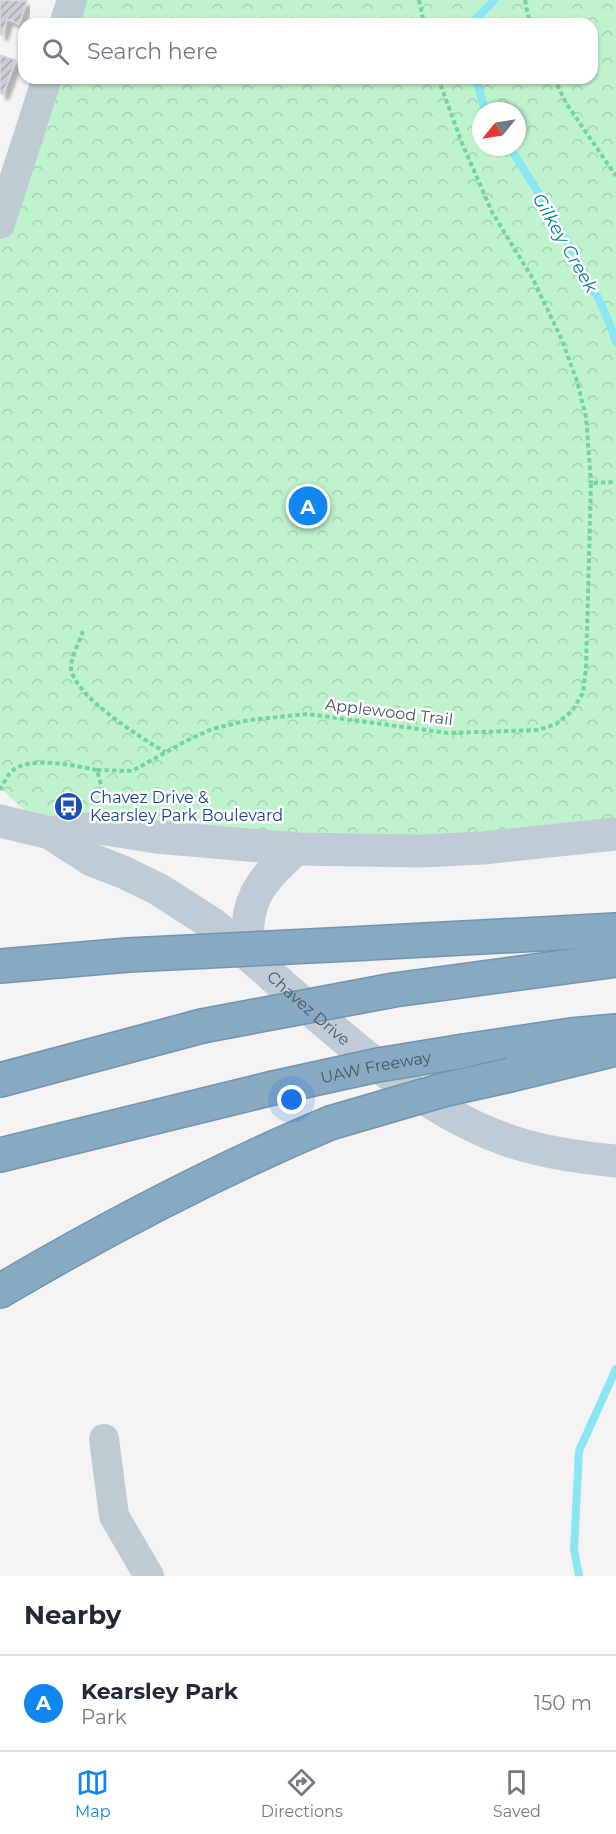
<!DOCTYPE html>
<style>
:root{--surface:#fff;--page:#f6f6f7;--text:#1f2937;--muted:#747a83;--line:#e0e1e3;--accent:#0f86f0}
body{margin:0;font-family:Montserrat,sans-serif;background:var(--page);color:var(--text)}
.compass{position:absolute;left:472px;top:102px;width:54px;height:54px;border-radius:50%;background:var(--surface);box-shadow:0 2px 4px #0004;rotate:240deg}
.you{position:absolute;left:292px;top:1100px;width:21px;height:21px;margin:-15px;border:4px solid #fff;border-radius:50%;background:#1a73e8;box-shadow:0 0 0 9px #1a73e833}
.badge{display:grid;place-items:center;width:39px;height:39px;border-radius:50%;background:var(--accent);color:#fff;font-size:20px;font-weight:700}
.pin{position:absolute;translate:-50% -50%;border:3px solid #fff;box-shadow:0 2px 6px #0006}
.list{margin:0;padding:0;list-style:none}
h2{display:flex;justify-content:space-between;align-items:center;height:78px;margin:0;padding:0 24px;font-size:26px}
h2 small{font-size:20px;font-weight:400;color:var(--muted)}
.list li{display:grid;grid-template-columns:39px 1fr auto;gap:18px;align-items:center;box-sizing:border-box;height:96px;padding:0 24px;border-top:2px solid var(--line)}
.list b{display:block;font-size:22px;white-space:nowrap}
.list p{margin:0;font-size:20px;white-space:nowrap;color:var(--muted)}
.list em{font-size:20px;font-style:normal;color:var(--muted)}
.icon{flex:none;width:33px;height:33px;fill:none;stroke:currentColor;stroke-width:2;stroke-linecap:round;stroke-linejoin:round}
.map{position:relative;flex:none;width:616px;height:1576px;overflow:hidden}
.search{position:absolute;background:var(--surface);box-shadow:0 2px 4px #0004;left:18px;right:18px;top:18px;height:66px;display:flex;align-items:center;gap:15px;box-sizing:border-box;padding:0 21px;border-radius:18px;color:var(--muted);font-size:22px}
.sheet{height:174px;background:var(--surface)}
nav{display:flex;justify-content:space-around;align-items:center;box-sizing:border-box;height:84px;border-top:2px solid var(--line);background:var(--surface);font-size:16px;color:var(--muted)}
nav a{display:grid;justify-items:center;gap:3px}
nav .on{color:var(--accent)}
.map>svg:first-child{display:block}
</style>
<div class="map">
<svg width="616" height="1576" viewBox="0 0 616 1576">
<defs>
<pattern id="park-crowns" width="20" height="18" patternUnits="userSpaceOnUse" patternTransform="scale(1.5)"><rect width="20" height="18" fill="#bff3ce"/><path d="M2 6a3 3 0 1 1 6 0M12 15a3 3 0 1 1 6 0" fill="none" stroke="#a6d2b3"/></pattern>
<pattern id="building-hatch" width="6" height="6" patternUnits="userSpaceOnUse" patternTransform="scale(1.5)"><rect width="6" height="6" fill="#c9cdd2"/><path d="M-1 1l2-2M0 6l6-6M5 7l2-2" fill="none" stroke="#a5a9ae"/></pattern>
<filter id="shadow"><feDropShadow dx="5.5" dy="5.5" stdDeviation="1.5" flood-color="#0004"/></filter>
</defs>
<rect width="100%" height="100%" fill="#f4f2f2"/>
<path fill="url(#park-crowns)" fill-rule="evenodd" d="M72 0H616V832L483 848 50 833 0 788V224L47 78H592V24H64ZM481 111H517V147H481Z"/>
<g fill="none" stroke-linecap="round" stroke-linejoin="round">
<g stroke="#8ae6f2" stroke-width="8">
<polyline points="475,24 477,18 494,0"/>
<polyline points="476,78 485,111"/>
<path d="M509 147C529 176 547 207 565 238 584 272 604 304 616 342"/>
<polyline points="579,1576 574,1549 579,1451 616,1369"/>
</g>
</g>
<g fill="url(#building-hatch)" stroke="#d5d8dd" stroke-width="1.5" filter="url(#shadow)">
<polygon points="0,0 27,1 19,24 7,19 2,35 0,34"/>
<polygon points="0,55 16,60 3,94 0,93"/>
</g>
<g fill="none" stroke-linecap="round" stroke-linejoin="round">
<defs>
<g id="motorway">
<polyline points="350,944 616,930"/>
<polyline points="0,966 128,955"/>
<polyline points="394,990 616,960"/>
<polyline points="464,1051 571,1035 616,1031"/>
<polyline points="510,1075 616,1049"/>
<polyline points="0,1080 202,1026"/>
<polyline points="0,1155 273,1088"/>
<path d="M0 1291C107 1228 216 1171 330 1123"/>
</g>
</defs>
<use href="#motorway" stroke="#7295ae" stroke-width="36"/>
<g stroke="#75d39c" stroke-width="4" stroke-dasharray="4.5 3" stroke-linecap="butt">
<polyline points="419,0 424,24"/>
<polyline points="525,0 530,24"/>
<polyline points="438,78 462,143 492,212 533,279 561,338 577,381 586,417 591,483"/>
<polyline points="554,78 566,103 616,176"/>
<path d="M83 631C80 640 71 658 71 666 70 694 143 739 165 752"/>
<polyline points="97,770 132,771 186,741 212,729 249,720 308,714 448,733 539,730 556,724 572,711 583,693 586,668 591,483 616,482"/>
<path d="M0 790C3 785 6 778 10 773 27 754 75 766 97 770L103 792 102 801"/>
</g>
<g stroke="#bfcbd2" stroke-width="30">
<polyline points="64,24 72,0"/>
<polyline points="0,224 47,78"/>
<polyline points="104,1439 114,1516 149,1576"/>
</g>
<g stroke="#bfccd6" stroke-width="33">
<path id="s1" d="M0 821 50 833 92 860 123 872 158 889 214 925C300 997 398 1101 504 1139 539 1152 578 1157 616 1161"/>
<polyline points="50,833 99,828 156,837 296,849 421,851 483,848 616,834"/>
<path d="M248 953C244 901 258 882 296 849"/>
</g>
<use href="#motorway" stroke="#87a9c2" stroke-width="33"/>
<defs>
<g id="motorway-bridge">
<polyline points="128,955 350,944"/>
<polyline points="202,1026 394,990"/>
<path id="s2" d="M273 1088 378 1065 464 1051"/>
<polyline points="330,1123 443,1090 510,1075"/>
</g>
</defs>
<use href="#motorway-bridge" stroke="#7295ae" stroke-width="36" stroke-linecap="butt"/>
<use href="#motorway-bridge" stroke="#87a9c2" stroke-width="33"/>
</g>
<defs>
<symbol id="bus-disc" viewBox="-11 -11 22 22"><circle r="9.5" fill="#1a4fb4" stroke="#fff"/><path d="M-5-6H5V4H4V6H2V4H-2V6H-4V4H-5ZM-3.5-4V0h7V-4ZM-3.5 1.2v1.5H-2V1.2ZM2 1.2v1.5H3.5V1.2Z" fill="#fff"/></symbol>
</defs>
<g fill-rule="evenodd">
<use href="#bus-disc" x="52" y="790" width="33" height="33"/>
</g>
<g text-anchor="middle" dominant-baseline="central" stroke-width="5" stroke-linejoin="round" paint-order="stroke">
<g font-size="16" fill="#485761" stroke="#fff">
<text transform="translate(389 712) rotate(7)">Applewood Trail</text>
<text stroke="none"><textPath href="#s1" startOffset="366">Chavez Drive</textPath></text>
<text stroke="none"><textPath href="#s2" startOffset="105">UAW Freeway</textPath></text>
</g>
<g font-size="16" fill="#164399" stroke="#fff" text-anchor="start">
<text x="90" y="797">Chavez Drive &amp;<tspan x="90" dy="18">Kearsley Park Boulevard</tspan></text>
</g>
<g font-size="18" font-style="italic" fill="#077e8e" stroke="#fff">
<text transform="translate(565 243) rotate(60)">Gilkey Creek</text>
</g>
</g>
</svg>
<svg class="compass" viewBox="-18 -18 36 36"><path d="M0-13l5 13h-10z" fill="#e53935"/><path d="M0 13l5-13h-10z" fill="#747a83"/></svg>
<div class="you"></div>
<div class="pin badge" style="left:308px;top:506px">A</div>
<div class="search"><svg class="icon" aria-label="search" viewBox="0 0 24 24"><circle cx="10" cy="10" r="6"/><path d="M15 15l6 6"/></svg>Search here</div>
</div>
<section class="sheet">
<h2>Nearby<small></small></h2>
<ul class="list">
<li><span class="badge">A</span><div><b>Kearsley Park</b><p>Park</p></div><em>150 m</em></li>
</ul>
</section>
<nav>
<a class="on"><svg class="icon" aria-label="map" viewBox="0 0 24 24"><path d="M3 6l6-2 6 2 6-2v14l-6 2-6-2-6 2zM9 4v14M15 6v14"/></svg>Map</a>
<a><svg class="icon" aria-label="directions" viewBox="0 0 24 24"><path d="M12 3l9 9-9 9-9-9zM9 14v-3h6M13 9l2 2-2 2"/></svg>Directions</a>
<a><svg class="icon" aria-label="saved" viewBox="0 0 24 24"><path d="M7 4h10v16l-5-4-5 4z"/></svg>Saved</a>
</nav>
